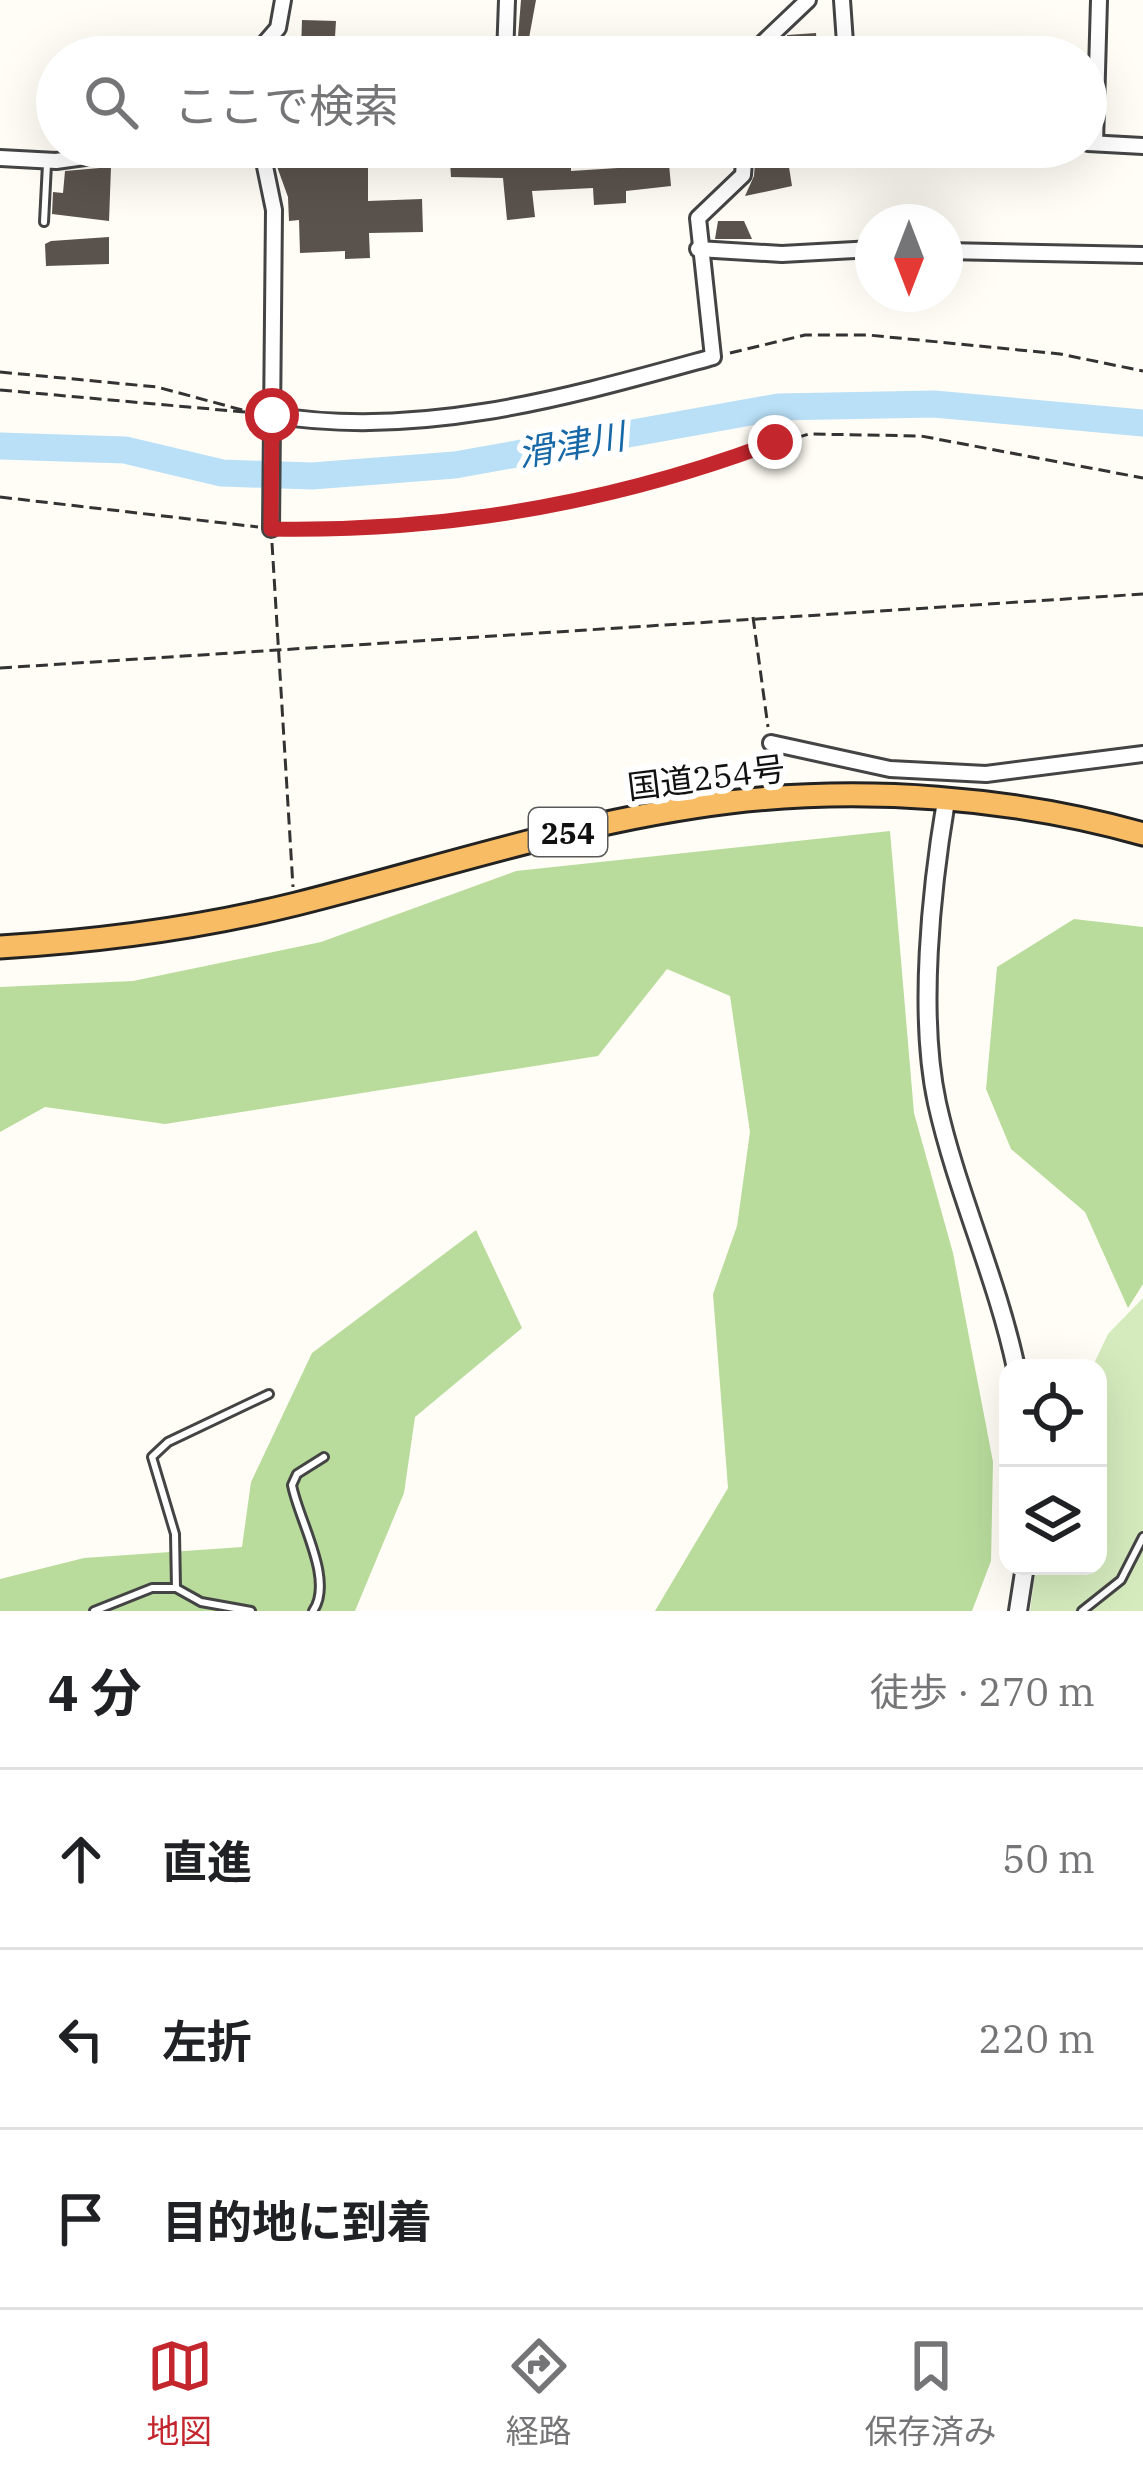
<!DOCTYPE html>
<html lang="ja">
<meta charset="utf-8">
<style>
:root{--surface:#fff;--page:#f6f6f6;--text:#202124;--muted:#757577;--line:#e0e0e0;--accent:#c4262e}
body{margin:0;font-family:"IBM Plex Serif","Noto Sans JP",serif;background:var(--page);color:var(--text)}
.controls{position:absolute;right:36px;bottom:36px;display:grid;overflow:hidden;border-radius:24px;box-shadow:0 12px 48px #0002}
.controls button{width:108px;height:108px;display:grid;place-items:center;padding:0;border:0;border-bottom:3px solid var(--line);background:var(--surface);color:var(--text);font:60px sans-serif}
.compass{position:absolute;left:855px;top:204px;width:108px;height:108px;border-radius:50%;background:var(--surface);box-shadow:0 12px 48px #0002;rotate:180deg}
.stop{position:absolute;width:36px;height:36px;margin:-27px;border:9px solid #c4262e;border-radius:50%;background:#fff}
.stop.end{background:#c4262e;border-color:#fff;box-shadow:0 3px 12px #0008}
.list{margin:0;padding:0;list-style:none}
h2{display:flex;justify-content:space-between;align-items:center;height:156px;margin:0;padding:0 48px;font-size:51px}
h2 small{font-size:39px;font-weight:400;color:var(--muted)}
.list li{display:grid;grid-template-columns:78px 1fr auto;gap:36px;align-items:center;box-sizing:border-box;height:180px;padding:0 48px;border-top:3px solid var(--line)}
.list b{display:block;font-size:45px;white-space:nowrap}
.list em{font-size:39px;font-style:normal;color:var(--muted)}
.icon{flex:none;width:66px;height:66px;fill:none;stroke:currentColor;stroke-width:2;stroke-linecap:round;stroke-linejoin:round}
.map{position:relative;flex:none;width:1143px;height:1611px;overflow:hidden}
.search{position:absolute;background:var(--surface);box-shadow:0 12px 48px #0002;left:36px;right:36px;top:36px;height:132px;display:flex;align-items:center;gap:30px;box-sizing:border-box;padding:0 42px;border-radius:66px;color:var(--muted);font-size:45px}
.sheet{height:696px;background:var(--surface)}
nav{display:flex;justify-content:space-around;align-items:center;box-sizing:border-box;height:168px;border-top:3px solid var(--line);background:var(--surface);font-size:33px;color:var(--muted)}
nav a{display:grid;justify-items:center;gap:6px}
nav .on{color:var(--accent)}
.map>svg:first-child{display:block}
</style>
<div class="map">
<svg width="1143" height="1611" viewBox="0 0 1143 1611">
<rect width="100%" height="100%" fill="#fffdf5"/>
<polygon fill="#d5ebbd" points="1143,1298 1143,1611 1030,1611 1036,1566 1098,1566 1098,1368 1092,1368 1108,1334"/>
<g fill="#b9dc9c">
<polygon points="890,831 914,1113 953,1253 993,1462 991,1561 972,1611 655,1611 728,1488 713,1294 737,1226 750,1132 730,996 667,969 598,1056 165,1124 45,1107 0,1132 0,987 133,981 321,942 516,871"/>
<polygon points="1074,919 1143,927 1143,1284 1128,1308 1085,1212 1011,1149 986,1089 997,967"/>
<polygon points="476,1230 522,1328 415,1417 404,1493 355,1611 0,1611 0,1579 84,1558 242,1547 251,1482 312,1353"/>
</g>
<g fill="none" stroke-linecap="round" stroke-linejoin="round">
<polyline stroke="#b9e0f7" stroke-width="27" points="0,446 125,450 222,473 312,476 455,465 778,407 934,404 1143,423"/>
</g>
<g fill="#5a524d">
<polygon points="521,0 536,0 529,38 556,45 553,57 517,49"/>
<polygon points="302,20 336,21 334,53 311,57 301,50"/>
<polygon points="816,33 817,49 788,52 787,35"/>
<polygon points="658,36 666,57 630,57 627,48"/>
<polygon points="369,37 426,39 426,57 370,57"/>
<polygon points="307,147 571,148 571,171 649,166 647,147 661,147 662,154 668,153 671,186 626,191 626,203 594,205 593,188 532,191 535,217 507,220 503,178 451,177 450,161 368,161 368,201 422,199 423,232 369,233 370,258 345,259 345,251 300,253 299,220 289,221 288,197 275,161"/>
<polygon points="756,147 786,148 792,186 745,196 754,176"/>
<polygon points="111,167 109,221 52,214 53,192 63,193 65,171"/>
<polygon points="718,221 744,221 752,239 715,239"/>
<polygon points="109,237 109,264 46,266 45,244 51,241"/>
</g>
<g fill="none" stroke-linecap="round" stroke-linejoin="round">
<defs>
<g id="service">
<polyline points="44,222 47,164"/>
<polyline points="94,1611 152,1588 176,1588"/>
<polyline points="251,1611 201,1602 176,1588 175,1534 152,1457 168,1442 269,1394"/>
<path d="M313 1611C335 1580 298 1519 292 1485L297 1474 324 1457"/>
<polyline points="1082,1611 1121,1580 1143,1537"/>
</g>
<g id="minor">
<polyline points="842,0 846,57"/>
<polyline points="253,57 278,28 283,0"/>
<polyline points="505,57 507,0"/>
<polyline points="748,57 808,0"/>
<polyline points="1088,143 1143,146"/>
<polyline points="1095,143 1099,0"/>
<polyline points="261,147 274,210 271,529"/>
<polyline points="0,158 56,161 142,149 247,147"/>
<polyline points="698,249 782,254 873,249"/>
<polyline points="945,251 1143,255"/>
<path d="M272 415C421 440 571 396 713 357L698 218 743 175 745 147"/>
<polyline points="771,743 890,769 986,774 1143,754"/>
</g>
<g id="tertiary">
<path d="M946 801C931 890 918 1015 937 1103 957 1193 997 1278 1016 1368"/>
<polyline points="1018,1611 1025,1566"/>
</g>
<path id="trunk" d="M0 947C100 941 199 928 296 904 440 868 581 820 729 802 864 786 1012 797 1143 834"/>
</defs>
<use href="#service" stroke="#444" stroke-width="12"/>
<use href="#minor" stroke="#444" stroke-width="20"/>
<use href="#tertiary" stroke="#444" stroke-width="22"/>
<use href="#trunk" stroke="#222" stroke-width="27"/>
<g stroke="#333" stroke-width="3" stroke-dasharray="12 6" stroke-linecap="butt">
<polyline points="730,353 805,335 868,335 1060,354 1143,371"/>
<polyline points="0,372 157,387 246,411"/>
<polyline points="0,390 255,413"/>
<polyline points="0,497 258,527"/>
<polyline points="285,529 440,522 526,511 602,496 809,434 921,436 1143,478"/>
<polyline points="272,543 293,887"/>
<polyline points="753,617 768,727"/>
<polyline points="0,668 1143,594"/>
<polyline points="771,760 772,780"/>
</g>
<use href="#service" stroke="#fff" stroke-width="6"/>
<use href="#minor" stroke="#fff" stroke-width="14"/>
<use href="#tertiary" stroke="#fff" stroke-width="16"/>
<use href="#trunk" stroke="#f7bc64" stroke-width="21"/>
</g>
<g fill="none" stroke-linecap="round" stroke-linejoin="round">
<path stroke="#c4262e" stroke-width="15" d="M272 415 271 529C443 532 614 503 775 442"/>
</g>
<g text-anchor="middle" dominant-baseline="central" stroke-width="12" stroke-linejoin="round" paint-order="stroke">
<rect fill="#fff" stroke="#585858" stroke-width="3" x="529" y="808" width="78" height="48" rx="9"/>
<g font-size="30" font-weight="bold" fill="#111">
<text x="568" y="832">254</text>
</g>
<g font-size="33" fill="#111" stroke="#fff">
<text transform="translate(706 777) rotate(-7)">国道254号</text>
</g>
<g font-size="36" font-style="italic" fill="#1768a6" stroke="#fff">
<text transform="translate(571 444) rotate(-10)">滑津川</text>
</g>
</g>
</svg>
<div class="controls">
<button><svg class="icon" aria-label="locate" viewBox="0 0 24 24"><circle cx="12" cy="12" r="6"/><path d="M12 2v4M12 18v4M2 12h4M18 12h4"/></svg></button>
<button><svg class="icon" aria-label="layers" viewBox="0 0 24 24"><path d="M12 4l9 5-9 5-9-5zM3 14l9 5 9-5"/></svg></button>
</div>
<svg class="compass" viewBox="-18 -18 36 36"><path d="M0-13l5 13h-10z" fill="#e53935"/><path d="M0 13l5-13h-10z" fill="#757577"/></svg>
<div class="stop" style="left:272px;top:415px"></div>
<div class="stop end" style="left:775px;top:442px"></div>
<div class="search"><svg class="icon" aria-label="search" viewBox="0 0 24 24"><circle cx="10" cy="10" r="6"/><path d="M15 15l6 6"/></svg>ここで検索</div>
</div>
<section class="sheet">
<h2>4 分<small>徒歩 · 270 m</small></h2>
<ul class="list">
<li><svg class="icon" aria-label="ahead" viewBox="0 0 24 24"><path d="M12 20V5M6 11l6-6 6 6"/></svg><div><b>直進</b></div><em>50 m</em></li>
<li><svg class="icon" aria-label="left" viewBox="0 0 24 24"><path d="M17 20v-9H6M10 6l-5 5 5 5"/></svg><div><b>左折</b></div><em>220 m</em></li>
<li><svg class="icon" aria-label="arrive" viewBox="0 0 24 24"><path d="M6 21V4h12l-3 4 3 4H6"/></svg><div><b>目的地に到着</b></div></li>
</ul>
</section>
<nav>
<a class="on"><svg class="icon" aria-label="map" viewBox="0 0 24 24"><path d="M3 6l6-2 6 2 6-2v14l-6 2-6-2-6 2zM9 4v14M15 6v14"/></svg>地図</a>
<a><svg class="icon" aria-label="directions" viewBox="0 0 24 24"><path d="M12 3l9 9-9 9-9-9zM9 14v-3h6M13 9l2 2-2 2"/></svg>経路</a>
<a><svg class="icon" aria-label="saved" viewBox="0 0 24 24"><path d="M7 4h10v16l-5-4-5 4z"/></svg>保存済み</a>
</nav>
